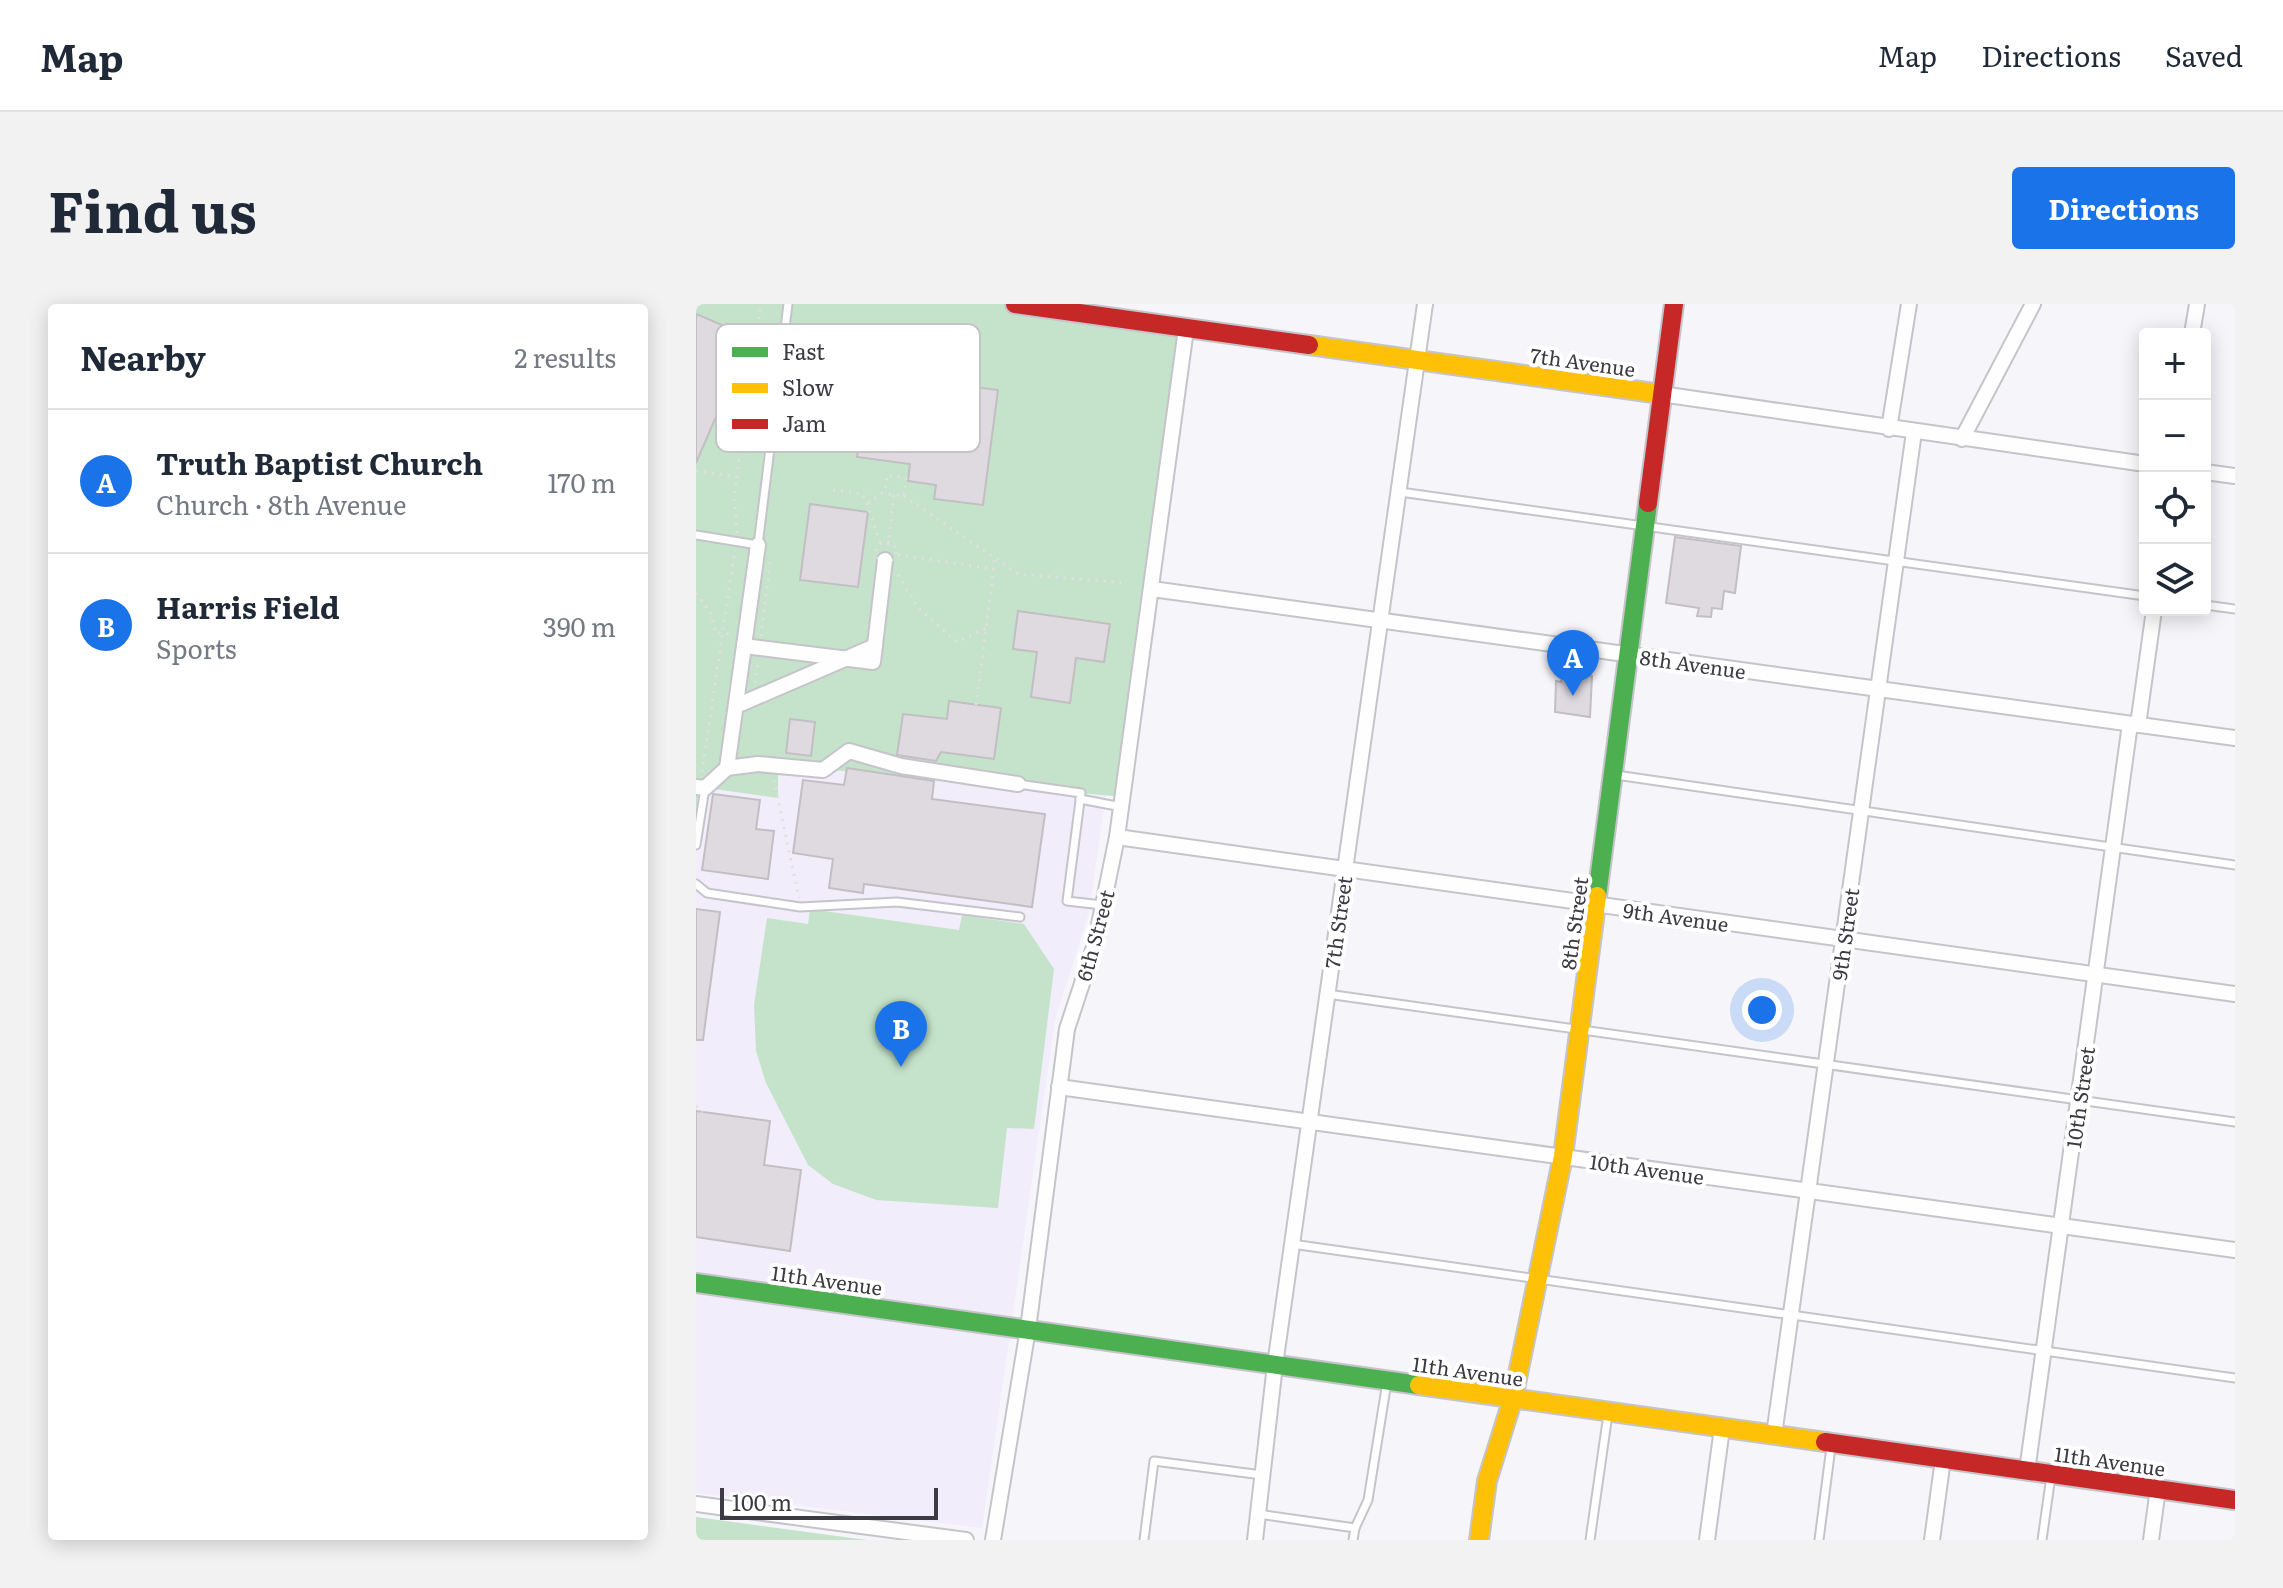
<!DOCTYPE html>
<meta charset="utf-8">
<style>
:root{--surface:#fff;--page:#f2f2f3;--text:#1f2937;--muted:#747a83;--line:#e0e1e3;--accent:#1a73e8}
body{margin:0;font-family:Literata,serif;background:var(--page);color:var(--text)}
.controls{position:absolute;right:24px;top:24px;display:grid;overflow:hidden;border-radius:8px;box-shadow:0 4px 20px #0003}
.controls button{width:72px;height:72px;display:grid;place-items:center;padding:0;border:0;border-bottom:2px solid var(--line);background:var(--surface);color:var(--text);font:40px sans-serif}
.scale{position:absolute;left:24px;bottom:20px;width:218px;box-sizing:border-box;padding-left:8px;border:4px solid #3c3a42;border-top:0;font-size:22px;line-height:28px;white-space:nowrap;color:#3c3a42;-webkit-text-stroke:6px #fff;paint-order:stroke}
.you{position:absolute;left:1066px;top:706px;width:28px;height:28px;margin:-20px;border:6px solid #fff;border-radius:50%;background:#1a73e8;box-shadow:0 0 0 12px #1a73e833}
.badge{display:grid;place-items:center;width:52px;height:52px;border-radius:50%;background:var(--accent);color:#fff;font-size:26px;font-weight:700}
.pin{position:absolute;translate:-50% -66px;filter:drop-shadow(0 2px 4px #0008)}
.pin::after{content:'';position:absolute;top:42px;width:28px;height:24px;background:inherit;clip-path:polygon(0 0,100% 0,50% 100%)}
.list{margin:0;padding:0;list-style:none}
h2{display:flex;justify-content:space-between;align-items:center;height:104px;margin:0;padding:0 32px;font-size:34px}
h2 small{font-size:26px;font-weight:400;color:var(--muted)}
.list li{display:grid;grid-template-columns:52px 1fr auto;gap:24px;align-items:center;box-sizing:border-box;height:144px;padding:0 32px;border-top:2px solid var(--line)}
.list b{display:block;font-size:30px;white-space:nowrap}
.list p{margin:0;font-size:26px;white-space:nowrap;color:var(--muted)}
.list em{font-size:26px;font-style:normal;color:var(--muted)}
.icon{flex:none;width:44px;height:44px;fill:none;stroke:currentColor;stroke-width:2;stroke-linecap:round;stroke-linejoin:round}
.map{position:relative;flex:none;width:1539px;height:1236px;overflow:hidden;border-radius:8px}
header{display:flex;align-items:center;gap:48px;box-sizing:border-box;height:112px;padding:0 40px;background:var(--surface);border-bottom:2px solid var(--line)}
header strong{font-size:38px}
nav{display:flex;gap:44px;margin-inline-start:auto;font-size:28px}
.intro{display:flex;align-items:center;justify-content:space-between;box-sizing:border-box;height:192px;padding:0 48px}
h1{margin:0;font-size:56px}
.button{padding:20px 36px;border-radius:8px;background:var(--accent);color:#fff;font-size:28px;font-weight:700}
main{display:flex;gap:48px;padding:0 48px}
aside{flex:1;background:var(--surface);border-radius:8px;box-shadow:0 4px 20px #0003}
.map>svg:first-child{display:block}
</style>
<header>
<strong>Map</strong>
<nav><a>Map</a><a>Directions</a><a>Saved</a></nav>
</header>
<div class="intro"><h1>Find us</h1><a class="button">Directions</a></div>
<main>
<aside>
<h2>Nearby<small>2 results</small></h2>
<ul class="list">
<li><span class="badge">A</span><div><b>Truth Baptist Church</b><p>Church · 8th Avenue</p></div><em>170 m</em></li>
<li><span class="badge">B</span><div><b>Harris Field</b><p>Sports</p></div><em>390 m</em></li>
</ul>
</aside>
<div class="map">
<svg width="1539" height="1236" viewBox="0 0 1539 1236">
<rect width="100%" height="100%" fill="#f6f5fa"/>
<polygon fill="#f1edfb" points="0,0 216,0 436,304 393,609 359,716 286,1224 0,1189"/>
<g fill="#c5e3ca">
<polygon points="0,0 318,0 490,25 427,493 82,461 82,494 4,483 0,506"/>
<polygon points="114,605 263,626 266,611 328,620 358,665 338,825 311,824 302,904 180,896 137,880 112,861 70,779 60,747 58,701 71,614 112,620"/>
<polygon points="0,1213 171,1236 0,1236"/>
</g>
<g fill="#dfdae0" stroke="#c2bec3" stroke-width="2">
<polygon points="0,10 47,30 37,54 44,57 0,159"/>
<polygon points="204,59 228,62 226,76 302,86 287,201 238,195 240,181 212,177 214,160 161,153 172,68 202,72"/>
<polygon points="114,200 172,208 162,283 104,276"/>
<polygon points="979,233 1045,242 1039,289 1028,287 1026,305 1016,304 1015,313 1001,312 1003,304 970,299"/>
<polygon points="322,307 414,320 408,358 380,354 374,399 335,393 341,348 317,345"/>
<polygon points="867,368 896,372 894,413 859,408 860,377 865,378"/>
<polygon points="253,397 305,404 298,455 245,448 240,457 201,451 207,410 251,415"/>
<polygon points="94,415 119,418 115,452 90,449"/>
<polygon points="151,464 238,477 236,495 349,510 336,603 168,580 167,589 133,584 137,555 97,549 107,476 148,481"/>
<polygon points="17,490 64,496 60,525 78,527 72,575 6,566"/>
<polygon points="0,605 24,608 7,736 0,736"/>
<polygon points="0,807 74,817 68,861 105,866 94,947 0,933"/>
</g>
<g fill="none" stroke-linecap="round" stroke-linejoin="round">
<defs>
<g id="lane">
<polyline points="704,188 1449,292"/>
<polyline points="0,231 62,241 92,0"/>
<polyline points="1509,301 1539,305"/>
<polyline points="920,471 1539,561"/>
<polyline points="322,480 385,489 371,597 406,601"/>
<polyline points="384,495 426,503"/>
<polyline points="0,541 9,484"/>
<polyline points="0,580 11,589 104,603 201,598 324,613"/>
<polyline points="631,690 1539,818"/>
<polyline points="596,940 1539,1074"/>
<polyline points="562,1210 659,1224 657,1236"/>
<polyline points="659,1224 672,1196 691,1078"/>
<polyline points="448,1236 458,1157 566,1171"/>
<polyline points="894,1236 912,1110"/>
<polyline points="1123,1236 1135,1143"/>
<polyline points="1346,1236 1355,1172"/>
</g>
<g id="street">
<polyline points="1496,30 1501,0"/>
<polyline points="965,90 1449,160"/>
<polyline points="1193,125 1213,0"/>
<polyline points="1266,135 1337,0"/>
<polyline points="1509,168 1539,172"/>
<polyline points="456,285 1539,434"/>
<polyline points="48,342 177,358 189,256"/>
<polyline points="40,402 179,342"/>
<polyline points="1442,421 1458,306"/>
<polyline points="31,464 62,241"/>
<polyline points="0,483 9,484 31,464 62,460 127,466 153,447 205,462 322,480"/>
<polyline points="421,533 1539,690"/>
<polyline points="363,783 1539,946"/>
<polyline points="1078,1131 1218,128"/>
<polyline points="1331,1167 1434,420"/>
<polyline points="0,1200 270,1236"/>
<polyline points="297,1236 332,1025 371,725 399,640 421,533 490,25"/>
<polyline points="559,1236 579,1061 729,0"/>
<polyline points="1011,1236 1026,1124"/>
<polyline points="1236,1236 1247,1155"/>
<polyline points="1455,1236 1462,1185"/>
</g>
<g id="fast">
<polyline points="901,592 952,199"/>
<polyline points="0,979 723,1081"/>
</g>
<g id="slow">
<polyline points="613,41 965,90"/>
<polyline points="723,1081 1129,1138"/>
<polyline points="783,1236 791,1177 817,1094 867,852 901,592"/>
</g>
<g id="jam">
<polyline points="319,0 613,41"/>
<polyline points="952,199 978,0"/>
<polyline points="1129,1138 1539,1196"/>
</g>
</defs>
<use href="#lane" stroke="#c5c4ca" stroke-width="11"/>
<use href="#street" stroke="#c5c4ca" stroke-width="18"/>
<use href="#fast" stroke="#c5c4ca" stroke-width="22"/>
<use href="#slow" stroke="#c5c4ca" stroke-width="22"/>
<use href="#jam" stroke="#c5c4ca" stroke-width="22"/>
<g stroke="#e0dfe1" stroke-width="3" stroke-dasharray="2 6" stroke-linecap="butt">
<polyline points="0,167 43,173"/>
<polyline points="137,186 167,190 185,240"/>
<polyline points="208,192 322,270 431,279"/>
<polyline points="172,199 186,189 208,192 210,174 191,171 189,189"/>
<polyline points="41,229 38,192 65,0"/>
<circle cx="190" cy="248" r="10"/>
<polyline points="192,241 198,191"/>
<polyline points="202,251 298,265"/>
<polyline points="202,271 222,304 261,338 290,324"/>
<polyline points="0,289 14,308 20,329 38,330"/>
<polyline points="65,332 74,257"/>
<polyline points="59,379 62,359"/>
<polyline points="280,401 299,254"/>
<polyline points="6,468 39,246"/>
<polyline points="78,476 103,594"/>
<polyline points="0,802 7,808"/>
</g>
<use href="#lane" stroke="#fefefe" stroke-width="7"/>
<use href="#street" stroke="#fefefe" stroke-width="14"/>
<use href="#fast" stroke="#4caf50" stroke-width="18"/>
<use href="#slow" stroke="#ffc107" stroke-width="18"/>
<use href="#jam" stroke="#c62828" stroke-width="18"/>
</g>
<g text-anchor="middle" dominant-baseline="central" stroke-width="8" stroke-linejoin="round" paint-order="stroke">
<g font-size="20" fill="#3c3a42" stroke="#fff">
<text transform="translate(887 57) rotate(8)">7th Avenue</text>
<text transform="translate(997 359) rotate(8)">8th Avenue</text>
<text transform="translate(980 612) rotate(8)">9th Avenue</text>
<text transform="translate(641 618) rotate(-82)">7th Street</text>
<text transform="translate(877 619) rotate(-82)">8th Street</text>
<text transform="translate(1148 630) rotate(-82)">9th Street</text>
<text transform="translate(398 631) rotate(-75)">6th Street</text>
<text transform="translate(1383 793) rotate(-82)">10th Street</text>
<text transform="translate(951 864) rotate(8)">10th Avenue</text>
<text transform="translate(131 975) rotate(8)">11th Avenue</text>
<text transform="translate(772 1066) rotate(8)">11th Avenue</text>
<text transform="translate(1414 1156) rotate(8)">11th Avenue</text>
</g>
</g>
<rect x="20" y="20" width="264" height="128" rx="12" fill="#fff" stroke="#c4c4c6" stroke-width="2"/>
<rect x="36" y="43" width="36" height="10" fill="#4caf50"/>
<rect x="36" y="79" width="36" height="10" fill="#ffc107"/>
<rect x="36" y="115" width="36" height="10" fill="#c62828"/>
<g font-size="22" fill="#3c3a42">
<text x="86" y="56">Fast</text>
<text x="86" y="92">Slow</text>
<text x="86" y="128">Jam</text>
</g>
</svg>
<div class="controls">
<button>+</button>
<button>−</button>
<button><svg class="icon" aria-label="locate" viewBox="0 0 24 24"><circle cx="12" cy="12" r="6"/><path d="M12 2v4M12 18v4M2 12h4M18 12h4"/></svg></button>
<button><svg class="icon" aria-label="layers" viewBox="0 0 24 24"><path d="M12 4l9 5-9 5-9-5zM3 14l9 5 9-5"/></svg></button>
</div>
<div class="scale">100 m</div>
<div class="you"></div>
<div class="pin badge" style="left:877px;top:392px">A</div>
<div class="pin badge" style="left:205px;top:763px">B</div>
</div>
</main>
